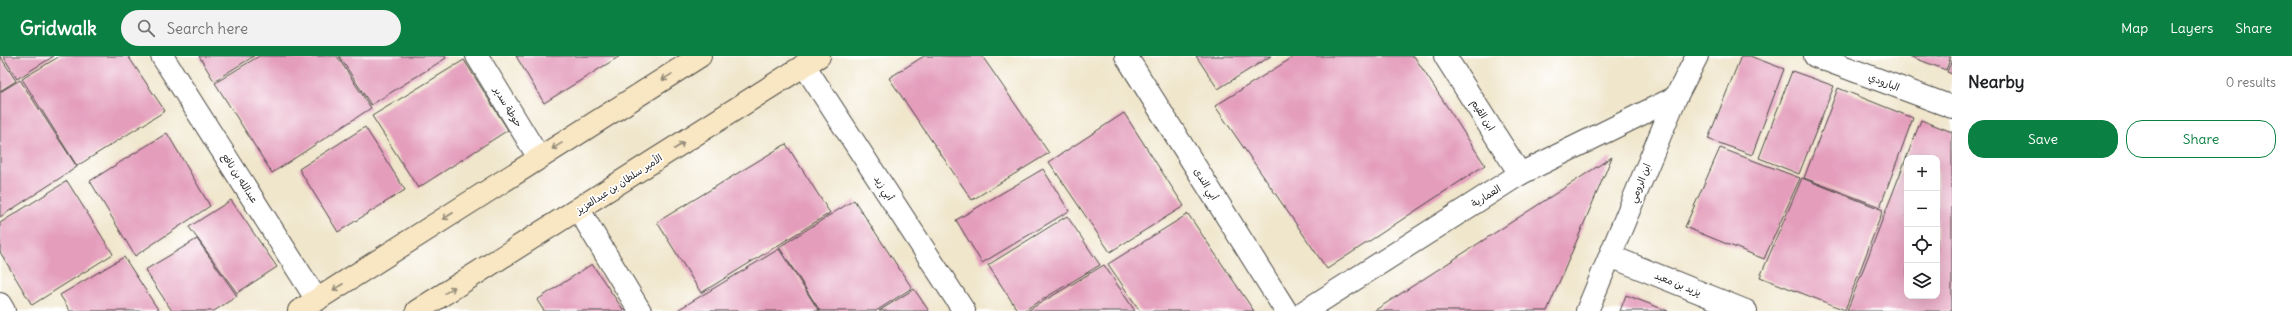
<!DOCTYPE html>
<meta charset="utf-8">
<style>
:root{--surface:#fff;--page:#f2f2f2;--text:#202124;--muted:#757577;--line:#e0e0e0;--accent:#0b8043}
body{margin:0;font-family:Delius,"Playpen Sans Arabic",sans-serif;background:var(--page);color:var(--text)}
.controls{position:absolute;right:12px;bottom:12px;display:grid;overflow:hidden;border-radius:8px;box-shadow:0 4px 16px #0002}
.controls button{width:36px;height:36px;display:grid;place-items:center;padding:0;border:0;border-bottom:1px solid var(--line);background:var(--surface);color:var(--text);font:20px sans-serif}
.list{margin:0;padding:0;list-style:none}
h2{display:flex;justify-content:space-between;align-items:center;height:52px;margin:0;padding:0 16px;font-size:17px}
h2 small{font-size:13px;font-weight:400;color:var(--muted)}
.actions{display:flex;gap:8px;padding:12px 16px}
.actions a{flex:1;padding:9px 0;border:1px solid var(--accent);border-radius:16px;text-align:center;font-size:14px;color:var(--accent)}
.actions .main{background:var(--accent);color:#fff}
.icon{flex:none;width:22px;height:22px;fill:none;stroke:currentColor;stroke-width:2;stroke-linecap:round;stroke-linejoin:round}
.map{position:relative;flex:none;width:1952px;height:255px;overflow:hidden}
header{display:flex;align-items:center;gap:24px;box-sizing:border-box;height:56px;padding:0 20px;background:var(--accent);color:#fff}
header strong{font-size:19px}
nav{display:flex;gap:22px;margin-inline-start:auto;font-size:14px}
.search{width:280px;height:36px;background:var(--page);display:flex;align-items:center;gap:10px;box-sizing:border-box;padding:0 14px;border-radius:22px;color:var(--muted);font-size:15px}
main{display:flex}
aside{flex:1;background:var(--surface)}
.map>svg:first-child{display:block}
</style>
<header>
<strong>Gridwalk</strong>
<div class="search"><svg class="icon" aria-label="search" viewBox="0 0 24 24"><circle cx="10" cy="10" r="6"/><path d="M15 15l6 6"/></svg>Search here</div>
<nav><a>Map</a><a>Layers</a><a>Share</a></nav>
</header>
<main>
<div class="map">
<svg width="1952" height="255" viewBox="0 0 1952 255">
<rect width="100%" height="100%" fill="#fff"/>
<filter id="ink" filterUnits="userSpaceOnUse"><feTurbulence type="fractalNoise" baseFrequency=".025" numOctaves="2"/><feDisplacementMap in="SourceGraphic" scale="8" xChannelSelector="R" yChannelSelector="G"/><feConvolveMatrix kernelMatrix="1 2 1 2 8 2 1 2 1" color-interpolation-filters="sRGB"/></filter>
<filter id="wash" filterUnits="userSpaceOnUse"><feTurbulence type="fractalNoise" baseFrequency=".012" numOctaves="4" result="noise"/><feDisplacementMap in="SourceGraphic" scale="16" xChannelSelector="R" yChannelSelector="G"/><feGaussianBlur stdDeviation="0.9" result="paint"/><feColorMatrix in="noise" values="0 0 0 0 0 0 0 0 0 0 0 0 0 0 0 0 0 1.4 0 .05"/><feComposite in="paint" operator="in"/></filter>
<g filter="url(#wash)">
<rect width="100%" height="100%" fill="#f0e6cc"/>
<g id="blocks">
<g fill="#e49ebc" fill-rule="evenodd">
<polygon points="0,0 16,25 0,35"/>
<polygon points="3,0 54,0 17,23"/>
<polygon points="60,0 128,0 165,55 77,110 22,23"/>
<polygon points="199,0 254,0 214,25"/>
<polygon points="259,0 337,0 371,52 272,117 215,27"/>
<polygon points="339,0 445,0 446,2 371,49"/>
<polygon points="516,0 620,0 544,47"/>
<polygon points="924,0 982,0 1049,97 972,144 889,22"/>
<polygon points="1196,0 1271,0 1218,33"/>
<polygon points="1295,0 1414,0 1485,109 1327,213 1215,50"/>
<polygon points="1741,0 1750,0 1784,13 1752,99 1708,83"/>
<polygon points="1909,0 1951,0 1946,14"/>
<polygon points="464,4 508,74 418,132 372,60"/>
<polygon points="1952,4 1952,18 1947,16"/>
<polygon points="1792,15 1834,30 1799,118 1759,102"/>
<polygon points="20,24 77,111 0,161 0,36"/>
<polygon points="1838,32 1913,62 1880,151 1804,122"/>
<polygon points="1124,57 1184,150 1110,196 1049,106"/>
<path d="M1921 64 1952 76V255H1847ZM1907 102H1937V240H1907Z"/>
<polygon points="365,71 405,134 338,176 299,113"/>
<polygon points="167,77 210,150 135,200 90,125"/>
<polygon points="786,88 830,157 701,237 657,166"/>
<polygon points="1720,92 1800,122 1764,203 1685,171"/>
<polygon points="1612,101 1547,255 1374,255"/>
<polygon points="1043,113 1069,155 982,207 956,164"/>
<polygon points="1802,122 1883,154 1845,254 1760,221"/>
<polygon points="67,125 113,198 32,249 0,196 0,167"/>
<polygon points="231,144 277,211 237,237 189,171"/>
<polygon points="854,144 912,232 876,255 820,255 779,191"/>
<polygon points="1188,158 1254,255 1140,255 1108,208"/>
<polygon points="1067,160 1100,209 1023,255 1018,255 988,209"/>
<polygon points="197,183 237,240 214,255 172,255 145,214"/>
<polygon points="779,193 819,255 676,255"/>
<polygon points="124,201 159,255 70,255 60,239"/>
<polygon points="592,208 624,255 544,255 537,244"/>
<polygon points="1104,209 1135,255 1027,255"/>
<polygon points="914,233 929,255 879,255"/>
<polygon points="1626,239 1668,255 1620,255"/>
</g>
</g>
</g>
<g filter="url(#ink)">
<use href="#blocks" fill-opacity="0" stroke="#494743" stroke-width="1"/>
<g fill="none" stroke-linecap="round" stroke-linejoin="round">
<defs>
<g id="street">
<polyline points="162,0 317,244"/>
<polyline points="477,0 539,102"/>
<polyline points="1126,0 1286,255"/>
<polyline points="1445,0 1520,118"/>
<polyline points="1815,0 1952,51"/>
<polyline points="804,9 964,255"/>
<polyline points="579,154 640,255"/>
<polyline points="1610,200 1746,255"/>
<polyline points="0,248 4,255"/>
<polyline points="1305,255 1520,118 1676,41"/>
<polyline points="1587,255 1676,41 1697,0"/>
</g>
<g id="secondary">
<polyline points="299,255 700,0"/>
<polyline points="417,255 819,0"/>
</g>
</defs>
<use href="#street" stroke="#494743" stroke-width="24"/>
<use href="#secondary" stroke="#494743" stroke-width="24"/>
<use href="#street" stroke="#fff" stroke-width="22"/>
<use href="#secondary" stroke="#f9e7c3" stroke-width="22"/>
</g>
<defs><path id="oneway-shaft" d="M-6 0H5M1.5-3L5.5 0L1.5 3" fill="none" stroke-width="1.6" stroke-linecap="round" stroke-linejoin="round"/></defs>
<g stroke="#928977">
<use href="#oneway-shaft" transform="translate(667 21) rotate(148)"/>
<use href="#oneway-shaft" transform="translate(557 90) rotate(148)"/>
<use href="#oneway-shaft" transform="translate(679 90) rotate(-33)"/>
<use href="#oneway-shaft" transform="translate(448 160) rotate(147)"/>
<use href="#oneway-shaft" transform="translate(338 231) rotate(147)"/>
<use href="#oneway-shaft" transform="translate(450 234) rotate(-32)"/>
</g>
</g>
<g text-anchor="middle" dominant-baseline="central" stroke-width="3.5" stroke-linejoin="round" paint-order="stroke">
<g font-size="10" fill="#2b2b2b" stroke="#fff">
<text transform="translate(1884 26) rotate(21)">البارودي</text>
<text transform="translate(508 51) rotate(59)">حوطة سدير</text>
<text transform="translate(1483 59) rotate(58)">ابن القيم</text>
<text transform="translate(240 122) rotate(57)">عبدالله بن نافع</text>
<text transform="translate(1640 127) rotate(-68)">ابن الرومي</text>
<text transform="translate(619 128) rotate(-33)">الأمير سلطان بن عبدالعزيز</text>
<text transform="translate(1206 128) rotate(58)">أبي الندى</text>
<text transform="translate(884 132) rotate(57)">أبي زيد</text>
<text transform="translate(1486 140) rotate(-32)">العمارية</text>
<text transform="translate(1678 228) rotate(22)">يزيد بن معبد</text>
</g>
</g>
</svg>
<div class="controls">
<button>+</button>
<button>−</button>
<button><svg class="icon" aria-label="locate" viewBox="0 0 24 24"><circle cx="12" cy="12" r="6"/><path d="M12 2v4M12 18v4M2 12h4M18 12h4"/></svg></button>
<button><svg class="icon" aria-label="layers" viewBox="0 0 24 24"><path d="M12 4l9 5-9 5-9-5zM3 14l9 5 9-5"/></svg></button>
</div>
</div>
<aside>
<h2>Nearby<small>0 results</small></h2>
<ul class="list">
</ul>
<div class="actions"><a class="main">Save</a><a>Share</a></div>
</aside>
</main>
